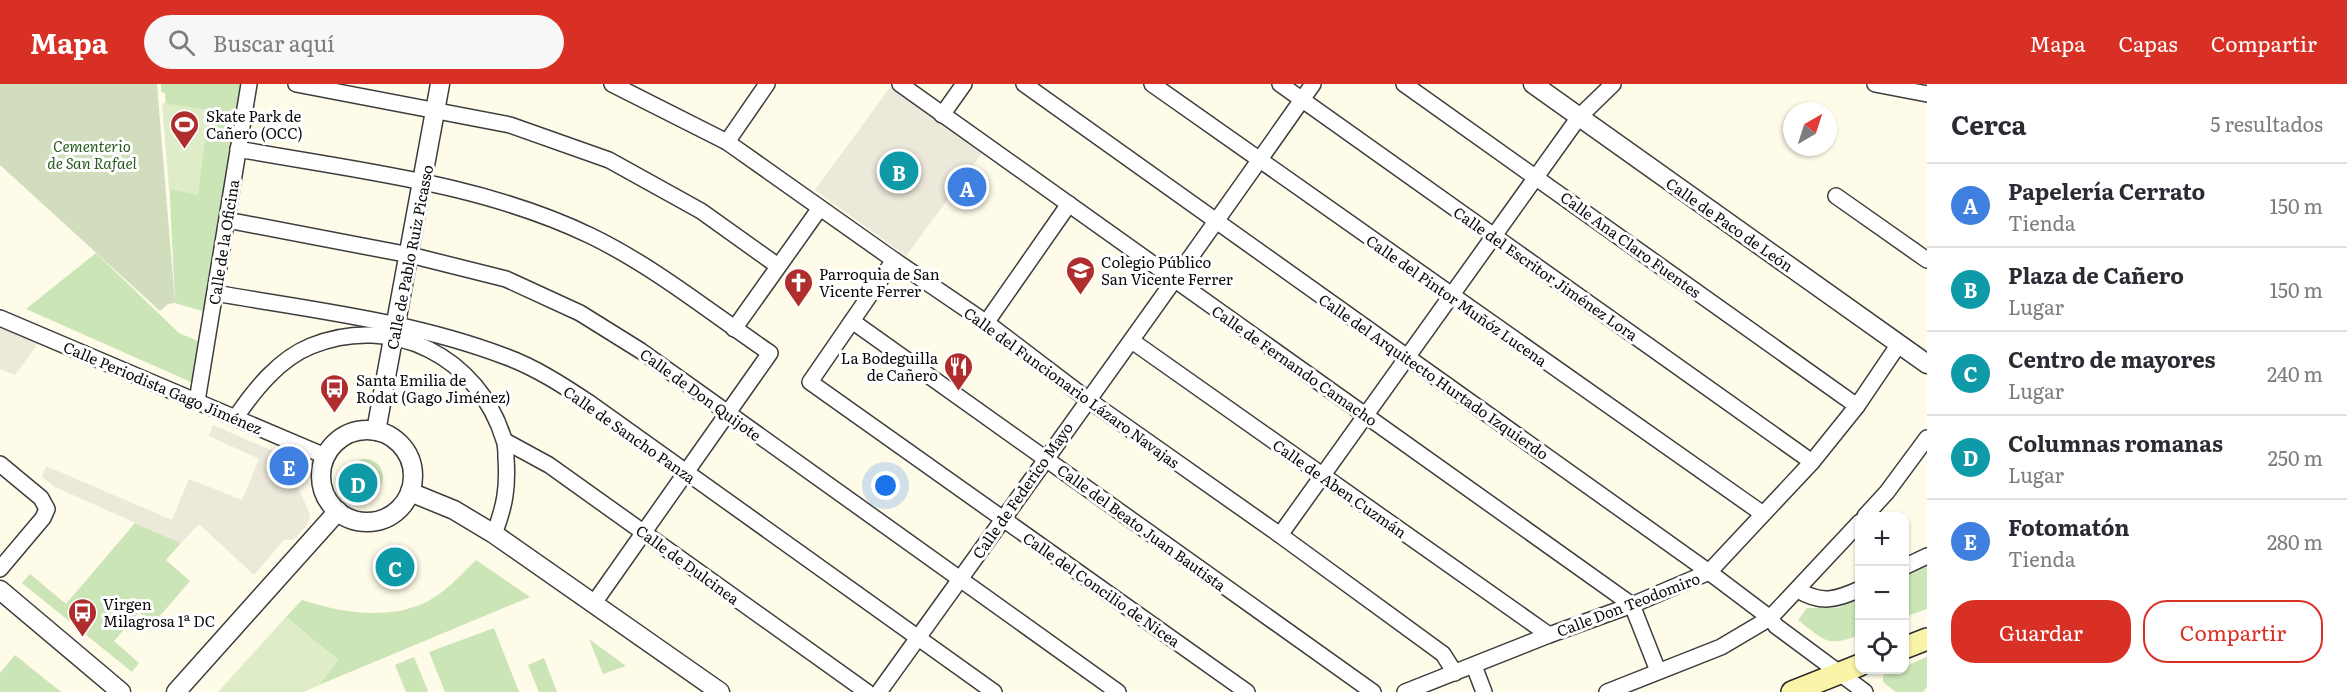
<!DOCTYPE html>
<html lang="es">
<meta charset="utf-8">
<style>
:root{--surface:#fff;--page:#f7f7f7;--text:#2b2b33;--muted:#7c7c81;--line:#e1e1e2;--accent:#d93025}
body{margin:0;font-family:Literata,serif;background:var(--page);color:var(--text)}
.controls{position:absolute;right:18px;bottom:18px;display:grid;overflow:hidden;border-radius:12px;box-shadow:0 2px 4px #0004}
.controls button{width:54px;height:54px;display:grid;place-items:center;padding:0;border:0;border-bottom:2px solid var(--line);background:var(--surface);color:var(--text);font:30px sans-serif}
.compass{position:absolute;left:1783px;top:18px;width:54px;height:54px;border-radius:50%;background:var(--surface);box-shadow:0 2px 4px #0004;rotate:39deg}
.you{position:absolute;left:886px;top:402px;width:21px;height:21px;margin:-15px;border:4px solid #fff;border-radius:50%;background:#1a73e8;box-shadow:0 0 0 9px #1a73e833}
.badge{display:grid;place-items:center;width:39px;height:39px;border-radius:50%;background:var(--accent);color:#fff;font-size:20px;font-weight:700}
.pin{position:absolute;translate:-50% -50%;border:3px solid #fff;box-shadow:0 2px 6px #0006}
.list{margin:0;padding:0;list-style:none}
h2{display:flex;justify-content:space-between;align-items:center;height:78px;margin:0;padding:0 24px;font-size:26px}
h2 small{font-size:20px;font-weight:400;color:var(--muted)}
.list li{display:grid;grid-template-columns:39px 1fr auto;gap:18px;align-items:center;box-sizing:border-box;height:84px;padding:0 24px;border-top:2px solid var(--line)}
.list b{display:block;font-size:22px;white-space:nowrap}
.list p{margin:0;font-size:20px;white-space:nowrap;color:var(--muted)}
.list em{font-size:20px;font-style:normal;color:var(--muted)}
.actions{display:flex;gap:12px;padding:18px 24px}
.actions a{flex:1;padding:14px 0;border:2px solid var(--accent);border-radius:24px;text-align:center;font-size:21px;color:var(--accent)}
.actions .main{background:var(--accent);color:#fff}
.icon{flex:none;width:33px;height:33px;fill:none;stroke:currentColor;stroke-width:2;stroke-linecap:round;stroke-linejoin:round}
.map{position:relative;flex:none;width:1927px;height:608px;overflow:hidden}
header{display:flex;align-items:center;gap:36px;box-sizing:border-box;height:84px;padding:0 30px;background:var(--accent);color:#fff}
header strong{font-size:28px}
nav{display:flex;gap:33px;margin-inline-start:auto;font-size:21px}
.search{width:420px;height:54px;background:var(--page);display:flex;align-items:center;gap:15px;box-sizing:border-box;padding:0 21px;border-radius:33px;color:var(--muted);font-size:22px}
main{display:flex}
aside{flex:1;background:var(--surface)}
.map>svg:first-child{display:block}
</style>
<header>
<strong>Mapa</strong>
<div class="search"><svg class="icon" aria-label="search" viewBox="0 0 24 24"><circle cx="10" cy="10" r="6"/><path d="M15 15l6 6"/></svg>Buscar aquí</div>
<nav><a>Mapa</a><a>Capas</a><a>Compartir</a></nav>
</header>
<main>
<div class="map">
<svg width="1927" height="608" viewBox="0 0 1927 608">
<rect width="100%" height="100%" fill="#fefbe9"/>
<g fill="#cce5b6">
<polygon points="161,0 244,0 205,228 175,219 165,9 161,8"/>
<polygon points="96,169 179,249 200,258 193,299 26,225"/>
<circle cx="365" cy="393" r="18"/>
<polygon points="135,439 181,459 166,476 190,497 153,540 139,528 114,557 139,579 132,588 22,499 30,490 66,520"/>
<path d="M476 476 530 513 319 601 338 576 286 533 302 516C339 528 384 536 422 520 443 511 460 492 476 476Z"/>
<polygon points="1927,479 1927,525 1905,533 1905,490"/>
<path d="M1859 513V551C1826 564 1824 556 1798 536L1807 524H1838Z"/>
<polygon points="494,544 519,608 445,608 429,568"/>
<polygon points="589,555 626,582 603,590"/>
<polygon points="15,571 61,608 0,608 0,589"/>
<polygon points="414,573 428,607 425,608 406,608 395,581"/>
<path d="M1927 573V603L1923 608H1896L1883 598V592C1889 586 1896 586 1904 586L1905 582Z"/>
<polygon points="544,574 557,608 539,608 528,581"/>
</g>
<polygon fill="#d1ddbd" points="0,0 157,0 175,219 168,220 160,227 0,81"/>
<g fill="#deedc7">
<polygon points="162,19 209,26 198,111 169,105"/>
<polygon points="286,533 338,576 319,601 303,608 218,608"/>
</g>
<g fill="#ece8da">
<polygon points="891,2 982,69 906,172 815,106"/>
<polygon points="0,242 38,259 15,291 0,285"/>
<polygon points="213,341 289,374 294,395 310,430 308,440 294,455 284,456 254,491 199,440 181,459 55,403 42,393 46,382 172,436 189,395 242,416 259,375 209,352"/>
</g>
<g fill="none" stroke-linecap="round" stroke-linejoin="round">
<defs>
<g id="minor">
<polyline points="296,0 510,41 609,76 701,127 778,182"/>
<polyline points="612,0 727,58 894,176 991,242 1087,315 1280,451 1443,570 1455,589"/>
<polyline points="900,0 1632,521 1658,587"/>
<polyline points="1024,0 1709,488 1770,534 1776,542 1865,608"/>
<polyline points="1152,0 1763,430"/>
<polyline points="1280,0 1812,378"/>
<polyline points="1404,0 1857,322"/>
<polyline points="1875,0 1927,10"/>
<polyline points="942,31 964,0"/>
<polyline points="727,58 767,0"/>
<path d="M238 65C357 87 481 99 591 152 655 183 711 229 770 269L594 519"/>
<polyline points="1836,112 1927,176"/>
<polyline points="227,136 410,171 506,195 580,229 641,267 1118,608"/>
<polyline points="894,176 810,298 1247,608"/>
<path d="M215 209C312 226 411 237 504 272 535 283 564 302 591 320L994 608"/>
<polyline points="0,234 325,372"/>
<polyline points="852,237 1373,608"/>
<polyline points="986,239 1069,120"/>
<polyline points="734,245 820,124"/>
<polyline points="1132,257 1549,551"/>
<polyline points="197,317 249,0"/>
<path d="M236 333C255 305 279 275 311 262 393 229 479 273 504 356 506 361 506 368 506 374 508 403 505 422 494 450"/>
<polyline points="505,357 549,381 867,608"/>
<polyline points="0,380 41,414 47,425 43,434 0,485"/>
<polyline points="1865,432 1887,408 1927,354"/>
<polyline points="1280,451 1579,33 1613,0"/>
<polyline points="1904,483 1927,472"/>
<path d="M1798 506C1821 520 1836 516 1860 505"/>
<polyline points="1474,582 1484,608"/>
<path d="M879 608C1024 406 1170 204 1313 0"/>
<polyline points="1405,608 1549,551 1632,521 1709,488 1812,378 1857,322 1899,260"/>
<polyline points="1607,608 1721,563 1770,534 1860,438"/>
</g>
<g id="tertiary">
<polyline points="1533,0 1927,280"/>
<circle cx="367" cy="392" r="46"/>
<polyline points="376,347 440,0"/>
<polyline points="410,408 454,426 494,450 720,608"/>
<polyline points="0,506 121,608"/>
<polyline points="176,608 338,427"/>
</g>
<g id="secondary">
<polyline points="1904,564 1927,555"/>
<polyline points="1792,608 1860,581"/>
</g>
</defs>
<use href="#minor" stroke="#3d3d3d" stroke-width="18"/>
<use href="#tertiary" stroke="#3d3d3d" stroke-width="21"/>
<use href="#secondary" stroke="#2c2c2c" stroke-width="24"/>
<use href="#minor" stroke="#fff" stroke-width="15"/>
<use href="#tertiary" stroke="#fff" stroke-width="18"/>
<use href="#secondary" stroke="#faf4a8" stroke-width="21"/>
</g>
<defs>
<symbol id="stadium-pin" viewBox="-11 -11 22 30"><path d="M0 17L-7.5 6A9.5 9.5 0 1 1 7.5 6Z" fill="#b02d2d" stroke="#fff"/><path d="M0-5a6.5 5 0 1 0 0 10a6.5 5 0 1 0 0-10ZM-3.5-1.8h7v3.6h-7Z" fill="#fff"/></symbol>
<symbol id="school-pin" viewBox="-11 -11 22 30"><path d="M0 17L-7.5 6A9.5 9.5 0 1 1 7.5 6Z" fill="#b02d2d" stroke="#fff"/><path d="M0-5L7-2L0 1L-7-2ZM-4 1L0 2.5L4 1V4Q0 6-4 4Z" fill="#fff"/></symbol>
<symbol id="church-pin" viewBox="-11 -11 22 30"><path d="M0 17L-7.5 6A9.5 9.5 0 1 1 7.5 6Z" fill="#b02d2d" stroke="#fff"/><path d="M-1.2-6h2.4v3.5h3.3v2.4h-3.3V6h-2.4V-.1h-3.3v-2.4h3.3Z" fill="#fff"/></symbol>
<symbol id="restaurant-pin" viewBox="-11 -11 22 30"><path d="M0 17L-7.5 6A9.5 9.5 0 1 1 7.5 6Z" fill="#b02d2d" stroke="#fff"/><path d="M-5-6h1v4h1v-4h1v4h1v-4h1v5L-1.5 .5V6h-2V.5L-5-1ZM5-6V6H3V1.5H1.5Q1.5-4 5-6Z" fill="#fff"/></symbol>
<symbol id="bus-pin" viewBox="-11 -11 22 30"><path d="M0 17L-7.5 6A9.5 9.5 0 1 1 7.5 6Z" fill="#b02d2d" stroke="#fff"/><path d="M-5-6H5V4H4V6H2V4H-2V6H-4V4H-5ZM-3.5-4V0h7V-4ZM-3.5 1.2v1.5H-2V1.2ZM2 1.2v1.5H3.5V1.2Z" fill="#fff"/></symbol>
</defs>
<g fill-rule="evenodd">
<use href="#stadium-pin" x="168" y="24" width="33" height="45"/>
<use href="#school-pin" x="1064" y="170" width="33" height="45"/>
<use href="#church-pin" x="782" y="182" width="33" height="45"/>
<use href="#restaurant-pin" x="942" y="266" width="33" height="45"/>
<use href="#bus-pin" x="318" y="288" width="33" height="45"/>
<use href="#bus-pin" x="66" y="512" width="33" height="45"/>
</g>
<g text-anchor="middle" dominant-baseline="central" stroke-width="6" stroke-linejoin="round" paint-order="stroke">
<g font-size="15" fill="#0a0a0a" stroke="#fff" text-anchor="start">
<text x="206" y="31">Skate Park de<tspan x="206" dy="17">Cañero (OCC)</tspan></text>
<text x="1101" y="177">Colegio Público<tspan x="1101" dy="17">San Vicente Ferrer</tspan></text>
<text x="819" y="189">Parroquia de San<tspan x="819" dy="17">Vicente Ferrer</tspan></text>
<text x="938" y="273" text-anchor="end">La Bodeguilla<tspan x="938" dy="17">de Cañero</tspan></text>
<text x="356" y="295">Santa Emilia de<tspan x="356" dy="17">Rodat (Gago Jiménez)</tspan></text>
<text x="103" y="519">Virgen<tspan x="103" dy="17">Milagrosa 1ª DC</tspan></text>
</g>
<g font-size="15" font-style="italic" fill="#2a5d20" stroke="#fff">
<text x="92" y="61">Cementerio<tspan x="92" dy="17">de San Rafael</tspan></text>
</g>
<g font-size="15" fill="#0a0a0a" stroke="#fff">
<text transform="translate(1730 140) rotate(35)">Calle de Paco de León</text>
<text transform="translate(223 158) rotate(-81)">Calle de la Oficina</text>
<text transform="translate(1631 160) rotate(36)">Calle Ana Claro Fuentes</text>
<text transform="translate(409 173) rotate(-79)">Calle de Pablo Ruiz Picasso</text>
<text transform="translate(1546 189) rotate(35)">Calle del Escritor Jiménez Lora</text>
<text transform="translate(1457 216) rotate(35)">Calle del Pintor Muñóz Lucena</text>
<text transform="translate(1295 281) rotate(35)">Calle de Fernando Camacho</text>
<text transform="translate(1434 292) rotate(35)">Calle del Arquitecto Hurtado Izquierdo</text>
<text transform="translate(163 303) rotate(23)">Calle Periodista Gago Jiménez</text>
<text transform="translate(1072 303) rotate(36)">Calle del Funcionario Lázaro Navajas</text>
<text transform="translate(701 310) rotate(36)">Calle de Don Quijote</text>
<text transform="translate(630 350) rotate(35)">Calle de Sancho Panza</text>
<text transform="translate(1340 404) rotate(35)">Calle de Aben Cuzmán</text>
<text transform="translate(1022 406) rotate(-55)">Calle de Federico Mayo</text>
<text transform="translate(1142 443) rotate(36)">Calle del Beato Juan Bautista</text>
<text transform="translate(688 480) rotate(36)">Calle de Dulcinea</text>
<text transform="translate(1102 505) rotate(35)">Calle del Concilio de Nicea</text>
<text transform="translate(1628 520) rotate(-21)">Calle Don Teodomiro</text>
</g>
</g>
</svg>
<div class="controls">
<button>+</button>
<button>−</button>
<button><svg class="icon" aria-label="locate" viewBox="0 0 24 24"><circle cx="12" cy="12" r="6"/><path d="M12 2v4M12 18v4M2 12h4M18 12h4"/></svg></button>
</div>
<svg class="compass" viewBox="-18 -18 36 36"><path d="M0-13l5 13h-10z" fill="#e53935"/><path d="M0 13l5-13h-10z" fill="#7c7c81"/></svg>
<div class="you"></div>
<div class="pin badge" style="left:967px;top:103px;background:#3f7fe0">A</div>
<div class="pin badge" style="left:899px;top:87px;background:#0f9aa8">B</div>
<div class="pin badge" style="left:395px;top:483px;background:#0f9aa8">C</div>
<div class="pin badge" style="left:358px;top:399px;background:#0f9aa8">D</div>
<div class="pin badge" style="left:289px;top:382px;background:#3f7fe0">E</div>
</div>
<aside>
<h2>Cerca<small>5 resultados</small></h2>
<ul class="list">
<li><span class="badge" style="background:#3f7fe0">A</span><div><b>Papelería Cerrato</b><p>Tienda</p></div><em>150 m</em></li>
<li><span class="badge" style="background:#0f9aa8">B</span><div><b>Plaza de Cañero</b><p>Lugar</p></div><em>150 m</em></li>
<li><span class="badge" style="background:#0f9aa8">C</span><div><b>Centro de mayores</b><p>Lugar</p></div><em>240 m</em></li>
<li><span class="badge" style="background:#0f9aa8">D</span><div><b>Columnas romanas</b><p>Lugar</p></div><em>250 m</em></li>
<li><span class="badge" style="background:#3f7fe0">E</span><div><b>Fotomatón</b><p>Tienda</p></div><em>280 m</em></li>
</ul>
<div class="actions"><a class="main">Guardar</a><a>Compartir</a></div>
</aside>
</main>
